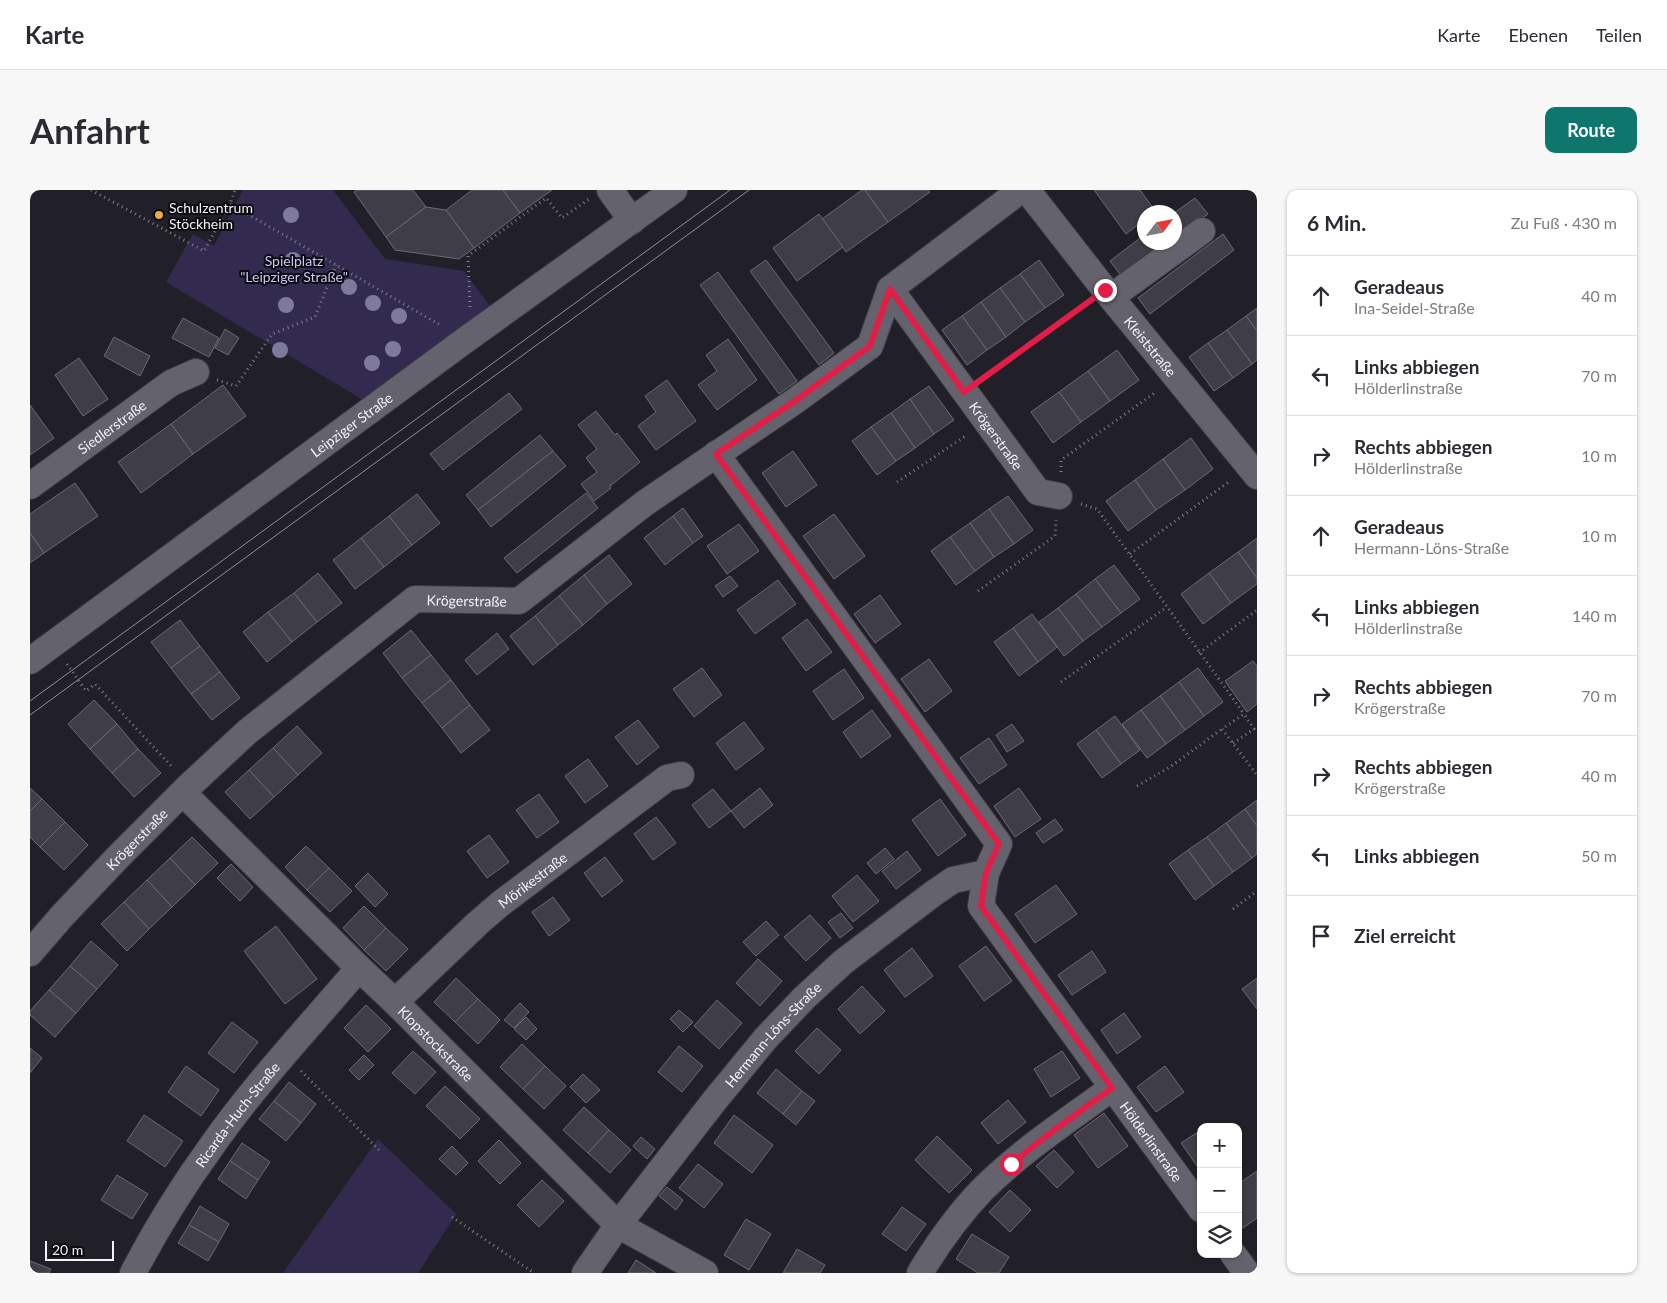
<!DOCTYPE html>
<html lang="de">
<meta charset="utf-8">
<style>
:root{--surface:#fff;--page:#f7f7f7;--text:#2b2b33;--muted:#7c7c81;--line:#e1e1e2;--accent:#0f766e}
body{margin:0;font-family:Lato,sans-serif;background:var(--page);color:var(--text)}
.controls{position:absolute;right:15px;bottom:15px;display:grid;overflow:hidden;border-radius:10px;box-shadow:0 1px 4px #0004}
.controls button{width:45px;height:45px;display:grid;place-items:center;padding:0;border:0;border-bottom:1px solid var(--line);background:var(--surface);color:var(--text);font:25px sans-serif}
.compass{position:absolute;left:1107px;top:15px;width:45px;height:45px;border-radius:50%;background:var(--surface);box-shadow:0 1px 4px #0004;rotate:58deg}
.scale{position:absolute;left:15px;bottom:12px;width:69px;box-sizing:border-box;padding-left:5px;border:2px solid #f3f2f8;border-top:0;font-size:14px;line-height:18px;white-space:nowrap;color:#f3f2f8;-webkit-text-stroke:4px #0b0a0e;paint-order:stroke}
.stop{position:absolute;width:15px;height:15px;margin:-11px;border:4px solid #e11d48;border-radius:50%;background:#fff}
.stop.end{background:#e11d48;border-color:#fff;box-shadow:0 1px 5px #0008}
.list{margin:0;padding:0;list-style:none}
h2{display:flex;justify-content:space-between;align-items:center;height:65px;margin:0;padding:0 20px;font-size:21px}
h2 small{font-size:16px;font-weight:400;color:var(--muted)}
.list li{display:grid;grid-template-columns:32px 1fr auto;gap:15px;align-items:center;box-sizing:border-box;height:80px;padding:0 20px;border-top:1px solid var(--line)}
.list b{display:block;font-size:19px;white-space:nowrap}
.list p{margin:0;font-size:16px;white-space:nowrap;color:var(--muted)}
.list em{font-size:16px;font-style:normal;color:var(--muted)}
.icon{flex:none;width:28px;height:28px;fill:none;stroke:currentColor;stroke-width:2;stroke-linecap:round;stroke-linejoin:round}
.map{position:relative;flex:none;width:1227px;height:1083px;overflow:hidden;border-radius:10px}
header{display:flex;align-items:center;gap:30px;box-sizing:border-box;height:70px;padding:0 25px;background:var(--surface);border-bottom:1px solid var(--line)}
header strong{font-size:24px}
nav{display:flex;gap:28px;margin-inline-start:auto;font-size:18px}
.intro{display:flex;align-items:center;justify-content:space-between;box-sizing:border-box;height:120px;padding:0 30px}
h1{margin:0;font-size:35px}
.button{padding:12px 22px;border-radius:10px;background:var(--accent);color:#fff;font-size:18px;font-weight:700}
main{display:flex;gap:30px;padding:0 30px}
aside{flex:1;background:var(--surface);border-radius:10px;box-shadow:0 1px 4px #0004}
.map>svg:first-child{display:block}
</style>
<header>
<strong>Karte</strong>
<nav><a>Karte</a><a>Ebenen</a><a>Teilen</a></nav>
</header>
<div class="intro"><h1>Anfahrt</h1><a class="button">Route</a></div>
<main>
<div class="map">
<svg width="1227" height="1083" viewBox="0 0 1227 1083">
<rect width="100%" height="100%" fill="#212028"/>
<g fill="#322b4f">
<polygon points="213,0 303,0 355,69 434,81 463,120 335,211 136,92 163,44 184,56"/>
<polygon points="348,949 426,1024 388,1083 253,1083"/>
</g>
<g fill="#3f3d47" stroke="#6b6974">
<polygon points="327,0 383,0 396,17 356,47 324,2"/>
<polygon points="442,0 473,0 490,23 444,58 416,20"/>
<polygon points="473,0 522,0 490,23"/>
<polygon points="832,0 835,0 858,32 816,62 792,29"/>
<polygon points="835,0 898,0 900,2 858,32"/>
<polygon points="1064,0 1110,0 1126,22 1114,22 1114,30 1096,44"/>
<polygon points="1165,8 1178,24 1144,48 1144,23"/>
<polygon points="396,17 416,20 444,58 429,69 365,60 356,47"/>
<polygon points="789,24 813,57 767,91 743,58"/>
<polygon points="1193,44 1204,60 1120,124 1108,108"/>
<polygon points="1114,45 1114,52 1138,52 1092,87 1080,71"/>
<polygon points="736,70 804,163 789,175 720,81"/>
<polygon points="1009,70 1034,105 1015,118 990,84"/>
<polygon points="688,82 767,191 749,204 670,95"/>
<polygon points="990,84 1015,118 995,132 970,98"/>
<polygon points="970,98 995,132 976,147 951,112"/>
<polygon points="951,112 976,147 957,160 932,126"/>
<polygon points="1227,118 1227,141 1216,126"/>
<polygon points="932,126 957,160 937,175 912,140"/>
<polygon points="1216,126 1227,141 1227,170 1222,174 1197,140"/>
<polygon points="153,128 189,148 179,167 142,148"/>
<polygon points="195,139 209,148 198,165 185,158"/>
<polygon points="1197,140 1222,174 1203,188 1178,153"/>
<polygon points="84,147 120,166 110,186 74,166"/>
<polygon points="698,149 727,190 687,220 668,195 687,181 676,165"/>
<polygon points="1178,153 1203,188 1184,201 1159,167"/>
<polygon points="1087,160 1109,190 1080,211 1058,181"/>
<polygon points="49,168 78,209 53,226 25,185"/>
<polygon points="1058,181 1080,211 1051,232 1029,202"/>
<polygon points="637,190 666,231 626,260 608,236 626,222 615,206"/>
<polygon points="193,195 216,226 163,264 141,234"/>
<polygon points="899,196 924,230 904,244 880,209"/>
<polygon points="1029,202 1051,232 1023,253 1001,222"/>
<polygon points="479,203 492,219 413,280 400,264"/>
<polygon points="880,209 904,244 885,258 861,223"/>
<polygon points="0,215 24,248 0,265"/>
<polygon points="566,221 585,245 587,243 610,272 580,296 581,298 564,311 551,294 567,282 556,268 567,259 548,235"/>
<polygon points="861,223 885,258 866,271 841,237"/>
<polygon points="141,234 163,264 111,303 88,272"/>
<polygon points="841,237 866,271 847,285 822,251"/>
<polygon points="510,245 523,261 448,320 436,305"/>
<polygon points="1161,248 1183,279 1155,300 1133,269"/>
<polygon points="523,261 536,276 461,337 448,320"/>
<polygon points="763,261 787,295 756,317 732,283"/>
<polygon points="1133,269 1155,300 1126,320 1105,290"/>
<polygon points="1105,290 1126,320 1098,341 1076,311"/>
<polygon points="45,293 68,326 14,363 0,343 0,324"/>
<polygon points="556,303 568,318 487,383 474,368"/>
<polygon points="387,304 410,333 382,355 359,326"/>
<polygon points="978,306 1003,340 984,354 959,319"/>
<polygon points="653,318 673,346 663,353 643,326"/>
<polygon points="959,319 984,354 964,367 940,333"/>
<polygon points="804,324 835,366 804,389 773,346"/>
<polygon points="359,326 382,355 354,377 331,348"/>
<polygon points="643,326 663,353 635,375 614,348"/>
<polygon points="940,333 964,367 945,381 920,347"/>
<polygon points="709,334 729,361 697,384 677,356"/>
<polygon points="0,343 14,363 0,373"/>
<polygon points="920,347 945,381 926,395 901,361"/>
<polygon points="331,348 354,377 325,399 303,370"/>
<polygon points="1227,348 1227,388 1208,362"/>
<polygon points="1208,362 1227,388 1227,394 1201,413 1179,383"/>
<polygon points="579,365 602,394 577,414 554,385"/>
<polygon points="1084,375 1110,409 1091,423 1065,389"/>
<polygon points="288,383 312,413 287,432 264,403"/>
<polygon points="1179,383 1201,413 1173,434 1151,404"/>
<polygon points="554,385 577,414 553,435 529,406"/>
<polygon points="700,386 708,396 693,407 685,396"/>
<polygon points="1065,389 1091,423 1072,437 1046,404"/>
<polygon points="748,390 766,414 725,444 707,420"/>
<polygon points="264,403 287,432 262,452 238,422"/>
<polygon points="1046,404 1072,437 1053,451 1028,418"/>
<polygon points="850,405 871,434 845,453 824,424"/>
<polygon points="529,406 553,435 528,455 505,426"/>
<polygon points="1028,418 1053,451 1034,466 1009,432"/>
<polygon points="238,422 262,452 237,472 213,442"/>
<polygon points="1002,424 1027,457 1008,472 983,438"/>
<polygon points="505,426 528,455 503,475 480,446"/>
<polygon points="777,429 802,462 776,481 752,448"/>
<polygon points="150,430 170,456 141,478 121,452"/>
<polygon points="983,438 1008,472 989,486 964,452"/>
<polygon points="381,440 401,465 372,488 353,463"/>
<polygon points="467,443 479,459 447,485 435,470"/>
<polygon points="170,456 190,482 161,504 141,478"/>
<polygon points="401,465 421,490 392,513 372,488"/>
<polygon points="899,469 922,501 895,522 871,489"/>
<polygon points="1223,471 1227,476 1227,514 1217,522 1195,491"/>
<polygon points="672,478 692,505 664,527 643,499"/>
<polygon points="1168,478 1193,512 1174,526 1149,492"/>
<polygon points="814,479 834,508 803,530 783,501"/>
<polygon points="190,482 210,508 182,530 161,504"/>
<polygon points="421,490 440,515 412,538 392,513"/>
<polygon points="1149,492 1174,526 1155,540 1130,506"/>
<polygon points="1130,506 1155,540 1136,554 1111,520"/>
<polygon points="64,510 87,534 60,559 38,534"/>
<polygon points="440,515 460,540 431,563 412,538"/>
<polygon points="842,520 861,546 831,568 813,542"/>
<polygon points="1111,520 1136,554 1117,568 1092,534"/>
<polygon points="1085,526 1110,560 1091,574 1066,540"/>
<polygon points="608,530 629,557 607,575 585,547"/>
<polygon points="714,532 734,559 706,580 686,553"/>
<polygon points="87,534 108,559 82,583 60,559"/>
<polygon points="982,534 994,551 977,562 966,545"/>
<polygon points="267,536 292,563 268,585 243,558"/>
<polygon points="1066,540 1091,574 1072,588 1047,554"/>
<polygon points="959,548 977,575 949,594 930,568"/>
<polygon points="243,558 268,585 244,607 219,580"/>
<polygon points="108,559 131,583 104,607 82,583"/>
<polygon points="558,569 578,596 555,613 535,586"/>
<polygon points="219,580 244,607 220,629 195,602"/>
<polygon points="0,598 12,609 0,621"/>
<polygon points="730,598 743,615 714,638 701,621"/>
<polygon points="989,598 1011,629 985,647 964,616"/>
<polygon points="683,599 701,621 679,638 662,615"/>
<polygon points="509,604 529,632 507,648 486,620"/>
<polygon points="12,609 35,632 10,657 0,647 0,621"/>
<polygon points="910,609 936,645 908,666 882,630"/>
<polygon points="1227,610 1227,636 1215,619"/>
<polygon points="1215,619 1227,636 1227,664 1222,668 1196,633"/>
<polygon points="626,627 646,653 623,670 604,644"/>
<polygon points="1025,629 1033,640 1013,653 1006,643"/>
<polygon points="35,632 58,655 34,680 10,657"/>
<polygon points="1196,633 1222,668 1203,682 1177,647"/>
<polygon points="459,645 479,672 457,688 437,661"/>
<polygon points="162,647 188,673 165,695 140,668"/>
<polygon points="1177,647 1203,682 1184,696 1158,660"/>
<polygon points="276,656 299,678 277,700 255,677"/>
<polygon points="855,658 864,669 846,684 837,673"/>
<polygon points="1158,660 1184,696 1165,710 1139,674"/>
<polygon points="877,661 891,680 866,699 852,681"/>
<polygon points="575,667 593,691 572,707 554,683"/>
<polygon points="140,668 165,695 142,717 117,690"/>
<polygon points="201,674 223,697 210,711 187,688"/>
<polygon points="299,678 322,701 300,722 277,700"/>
<polygon points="338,683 358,704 345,717 325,696"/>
<polygon points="827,685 849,711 823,732 802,706"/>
<polygon points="117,690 142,717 119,739 94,712"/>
<polygon points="1026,695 1047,724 1005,753 985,724"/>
<polygon points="523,707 540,730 519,746 502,722"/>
<polygon points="94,712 119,739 97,761 71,734"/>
<polygon points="334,716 356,738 334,760 313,738"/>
<polygon points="811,723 823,738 810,748 798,732"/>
<polygon points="780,725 801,748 776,771 754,747"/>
<polygon points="736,731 749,745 726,766 713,752"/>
<polygon points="246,736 287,789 255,814 214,761"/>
<polygon points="356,738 378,759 356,781 334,760"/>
<polygon points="61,751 88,775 67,799 40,776"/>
<polygon points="956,756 982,791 954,811 929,776"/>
<polygon points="882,758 903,786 875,807 854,780"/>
<polygon points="1062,761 1076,782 1042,805 1028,785"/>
<polygon points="728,769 752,791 730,816 706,793"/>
<polygon points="40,776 67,799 46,823 19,800"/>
<polygon points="426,788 448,809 425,832 404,812"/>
<polygon points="1227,788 1227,819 1212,799"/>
<polygon points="832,796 855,821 830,844 808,819"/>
<polygon points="19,800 46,823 25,847 0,825 0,821"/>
<polygon points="448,809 470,830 448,854 425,832"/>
<polygon points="687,810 712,833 689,859 664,836"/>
<polygon points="490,813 499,822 484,838 474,830"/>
<polygon points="336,815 361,839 338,862 314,838"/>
<polygon points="649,820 663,832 653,842 640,829"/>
<polygon points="1094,823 1111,847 1087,864 1071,840"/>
<polygon points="496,827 507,839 496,850 484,839"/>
<polygon points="202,832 228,852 204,883 178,863"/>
<polygon points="787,838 811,860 789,884 765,861"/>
<polygon points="492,854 515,876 493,899 470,877"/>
<polygon points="649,856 673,876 652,902 628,882"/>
<polygon points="0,858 12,868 0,883"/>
<polygon points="383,861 406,882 385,904 362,883"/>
<polygon points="1032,861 1050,888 1021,907 1004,879"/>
<polygon points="334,865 344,875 329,890 319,880"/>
<polygon points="156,876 189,900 171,926 138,902"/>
<polygon points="515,876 536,896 514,919 493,899"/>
<polygon points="1135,876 1154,902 1126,922 1107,897"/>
<polygon points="746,879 772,901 753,924 727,903"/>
<polygon points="553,884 570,900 556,913 540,897"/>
<polygon points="259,892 286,914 271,933 244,911"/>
<polygon points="415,896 450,929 430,949 396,916"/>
<polygon points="772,901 785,911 766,935 753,924"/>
<polygon points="978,910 996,932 968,954 951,933"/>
<polygon points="244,911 271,933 256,951 229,929"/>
<polygon points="554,917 579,940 558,963 533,940"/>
<polygon points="1074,923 1098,956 1068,978 1044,945"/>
<polygon points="114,925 153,951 135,977 97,951"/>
<polygon points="704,925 743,955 722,983 684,953"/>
<polygon points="579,940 601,960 580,983 558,963"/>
<polygon points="1171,940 1171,973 1167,976 1151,953"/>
<polygon points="907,946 942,980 919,1003 885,970"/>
<polygon points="611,947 625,959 617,969 603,956"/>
<polygon points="469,950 491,973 470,994 448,971"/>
<polygon points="212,953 240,972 228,990 200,971"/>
<polygon points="422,956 438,973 426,985 409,969"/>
<polygon points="1024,960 1044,982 1027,998 1006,976"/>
<polygon points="200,971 228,990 216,1009 188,989"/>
<polygon points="668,974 693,994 674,1018 649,998"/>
<polygon points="1227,981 1227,1028 1213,1038 1208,1032 1208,994"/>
<polygon points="87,985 118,1004 102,1029 71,1010"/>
<polygon points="512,990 534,1011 509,1037 487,1015"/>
<polygon points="637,997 653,1010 646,1020 629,1006"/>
<polygon points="980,1000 1001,1020 980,1042 959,1022"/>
<polygon points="170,1016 199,1034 189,1052 159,1035"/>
<polygon points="872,1017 896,1034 876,1061 852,1044"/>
<polygon points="716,1029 741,1044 719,1080 694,1065"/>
<polygon points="159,1035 189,1052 178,1071 148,1053"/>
<polygon points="942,1044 979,1067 969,1083 948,1083 926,1069"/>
<polygon points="767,1059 795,1075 790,1083 753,1083"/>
<polygon points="606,1070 626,1083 598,1083"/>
<polygon points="0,1071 21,1079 19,1083 0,1083"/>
</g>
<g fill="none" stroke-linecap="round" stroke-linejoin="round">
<defs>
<g id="minor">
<polyline points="580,0 602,31"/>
<path id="s1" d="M997 0 1075 100 1227 286"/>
<path id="s2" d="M860 99 1008 302 1029 306"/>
<polyline points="1081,107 1172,41"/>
<path id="s3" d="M0 296 141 193 166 182"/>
<path id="s4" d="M0 471 434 151 644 0"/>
<path id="s5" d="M153 603 329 778 365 812 588 1035 675 1083"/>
<path id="s6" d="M956 683 951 716 1171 1019"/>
<path id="s7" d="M0 763 32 726 89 666 159 596 217 542 385 409 489 411 615 313 765 211 840 156 860 99 991 0"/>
<path id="s8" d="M365 812 448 733 470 714 637 588 651 585"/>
<polyline points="1203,1064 1217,1083"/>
<path id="s9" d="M103 1083C126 1039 152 997 181 957 225 894 279 837 329 778"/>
<path id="s10" d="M555 1083 588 1035 685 910 736 848 774 808 813 772 904 703 923 690 956 683 969 654 686 264"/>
<path d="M890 1083C908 1053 928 1025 952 1000 991 961 1038 930 1082 898"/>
</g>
</defs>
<use href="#minor" stroke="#3e3d44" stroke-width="28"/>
<g stroke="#7f7e85" stroke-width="3" stroke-dasharray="1 4" stroke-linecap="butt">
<polyline points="61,0 174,61 200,14 205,0"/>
<polyline points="200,14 412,136"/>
<polyline points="440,117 438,66 516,8 532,28 559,9"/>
<polyline points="953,189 1055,114"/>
<polyline points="187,190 206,196 242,144 285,127 306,75"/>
<polyline points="1031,282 1031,270 1126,202"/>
<polyline points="867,292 937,245"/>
<polyline points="1051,314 1067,319 1214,524"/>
<polyline points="1100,364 1200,291"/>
<polyline points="948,401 1025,346 1026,330"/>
<polyline points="1169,463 1227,420"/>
<polyline points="37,474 56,501 65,494 143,578"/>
<polyline points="1031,492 1137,417"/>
<polyline points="1203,553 1224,539 1214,524 1192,539 1227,585"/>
<polyline points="1107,596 1140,577 1192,539"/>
<polyline points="1203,719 1227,701"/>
<polyline points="271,881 351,962"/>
<polyline points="422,1027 504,1083"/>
</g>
<use href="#minor" stroke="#64636d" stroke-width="26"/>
<g stroke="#908f96" stroke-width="1">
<polyline points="0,511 700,0"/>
<polyline points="0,525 719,0"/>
</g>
</g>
<g fill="#7e7a9c">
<circle cx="261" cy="25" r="8"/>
<circle cx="263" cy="70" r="8"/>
<circle cx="319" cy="97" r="8"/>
<circle cx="343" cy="113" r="8"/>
<circle cx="256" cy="115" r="8"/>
<circle cx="369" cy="126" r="8"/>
<circle cx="363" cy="159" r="8"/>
<circle cx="250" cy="160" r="8"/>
<circle cx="342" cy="173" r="8"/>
</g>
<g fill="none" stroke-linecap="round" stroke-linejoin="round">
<polyline stroke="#e11d48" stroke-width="6" points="981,974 1015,947 1082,898 951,716 956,683 969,654 686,264 765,211 840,156 860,99 934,202 1075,100"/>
</g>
<circle fill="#e6ac36" stroke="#0b0a0e" stroke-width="2" cx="129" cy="25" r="5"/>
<g text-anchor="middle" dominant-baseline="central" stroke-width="4" stroke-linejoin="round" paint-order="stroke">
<g font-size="14" fill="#f3f2f8" stroke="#0b0a0e" text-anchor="start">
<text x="139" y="17">Schulzentrum<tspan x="139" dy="16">Stöckheim</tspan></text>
</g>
<g font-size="14" fill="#cbc4fb" stroke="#0b0a0e">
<text x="264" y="70">Spielplatz<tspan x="264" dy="16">"Leipziger Straße"</tspan></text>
</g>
<g font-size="14" fill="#f3f2f8" stroke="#0b0a0e">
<text stroke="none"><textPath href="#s1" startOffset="199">Kleiststraße</textPath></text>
<text stroke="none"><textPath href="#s4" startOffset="399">Leipziger Straße</textPath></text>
<text stroke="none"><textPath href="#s3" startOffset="101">Siedlerstraße</textPath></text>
<text stroke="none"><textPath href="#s2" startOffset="181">Krögerstraße</textPath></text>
<text stroke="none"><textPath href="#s7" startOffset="576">Krögerstraße</textPath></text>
<text stroke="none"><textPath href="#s7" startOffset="156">Krögerstraße</textPath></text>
<text stroke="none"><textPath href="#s8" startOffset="184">Mörikestraße</textPath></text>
<text stroke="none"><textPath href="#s10" startOffset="304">Hermann-Löns-Straße</textPath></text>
<text stroke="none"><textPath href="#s5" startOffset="356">Klopstockstraße</textPath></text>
<text stroke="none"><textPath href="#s9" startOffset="190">Ricarda-Huch-Straße</textPath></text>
<text stroke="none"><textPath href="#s6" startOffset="324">Hölderlinstraße</textPath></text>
</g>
</g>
</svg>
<div class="controls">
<button>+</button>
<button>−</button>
<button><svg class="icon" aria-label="layers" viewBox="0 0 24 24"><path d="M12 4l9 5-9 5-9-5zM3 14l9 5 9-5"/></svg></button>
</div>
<svg class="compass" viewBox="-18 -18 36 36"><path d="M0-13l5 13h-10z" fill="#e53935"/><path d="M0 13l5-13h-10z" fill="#7c7c81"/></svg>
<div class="scale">20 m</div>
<div class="stop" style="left:981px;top:974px"></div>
<div class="stop end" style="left:1075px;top:100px"></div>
</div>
<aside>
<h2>6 Min.<small>Zu Fuß · 430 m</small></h2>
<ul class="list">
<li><svg class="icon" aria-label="ahead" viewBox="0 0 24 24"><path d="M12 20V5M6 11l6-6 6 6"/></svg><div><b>Geradeaus</b><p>Ina-Seidel-Straße</p></div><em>40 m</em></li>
<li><svg class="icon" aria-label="left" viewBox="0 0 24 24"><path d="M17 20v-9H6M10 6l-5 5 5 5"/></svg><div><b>Links abbiegen</b><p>Hölderlinstraße</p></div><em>70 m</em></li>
<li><svg class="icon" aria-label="right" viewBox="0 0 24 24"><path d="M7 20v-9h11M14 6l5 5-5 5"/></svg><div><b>Rechts abbiegen</b><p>Hölderlinstraße</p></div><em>10 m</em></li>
<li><svg class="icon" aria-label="ahead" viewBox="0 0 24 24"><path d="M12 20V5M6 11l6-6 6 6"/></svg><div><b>Geradeaus</b><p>Hermann-Löns-Straße</p></div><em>10 m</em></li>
<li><svg class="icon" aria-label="left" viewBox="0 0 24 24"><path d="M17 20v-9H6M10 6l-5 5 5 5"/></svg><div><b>Links abbiegen</b><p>Hölderlinstraße</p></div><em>140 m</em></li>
<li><svg class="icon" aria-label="right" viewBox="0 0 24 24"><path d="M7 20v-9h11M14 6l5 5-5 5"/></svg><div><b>Rechts abbiegen</b><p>Krögerstraße</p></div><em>70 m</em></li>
<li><svg class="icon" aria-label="right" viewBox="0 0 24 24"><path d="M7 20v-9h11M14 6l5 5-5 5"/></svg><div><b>Rechts abbiegen</b><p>Krögerstraße</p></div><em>40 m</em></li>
<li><svg class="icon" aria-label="left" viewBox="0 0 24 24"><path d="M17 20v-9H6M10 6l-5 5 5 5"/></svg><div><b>Links abbiegen</b></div><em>50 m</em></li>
<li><svg class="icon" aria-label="arrive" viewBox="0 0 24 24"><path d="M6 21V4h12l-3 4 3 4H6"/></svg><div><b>Ziel erreicht</b></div></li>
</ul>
</aside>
</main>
